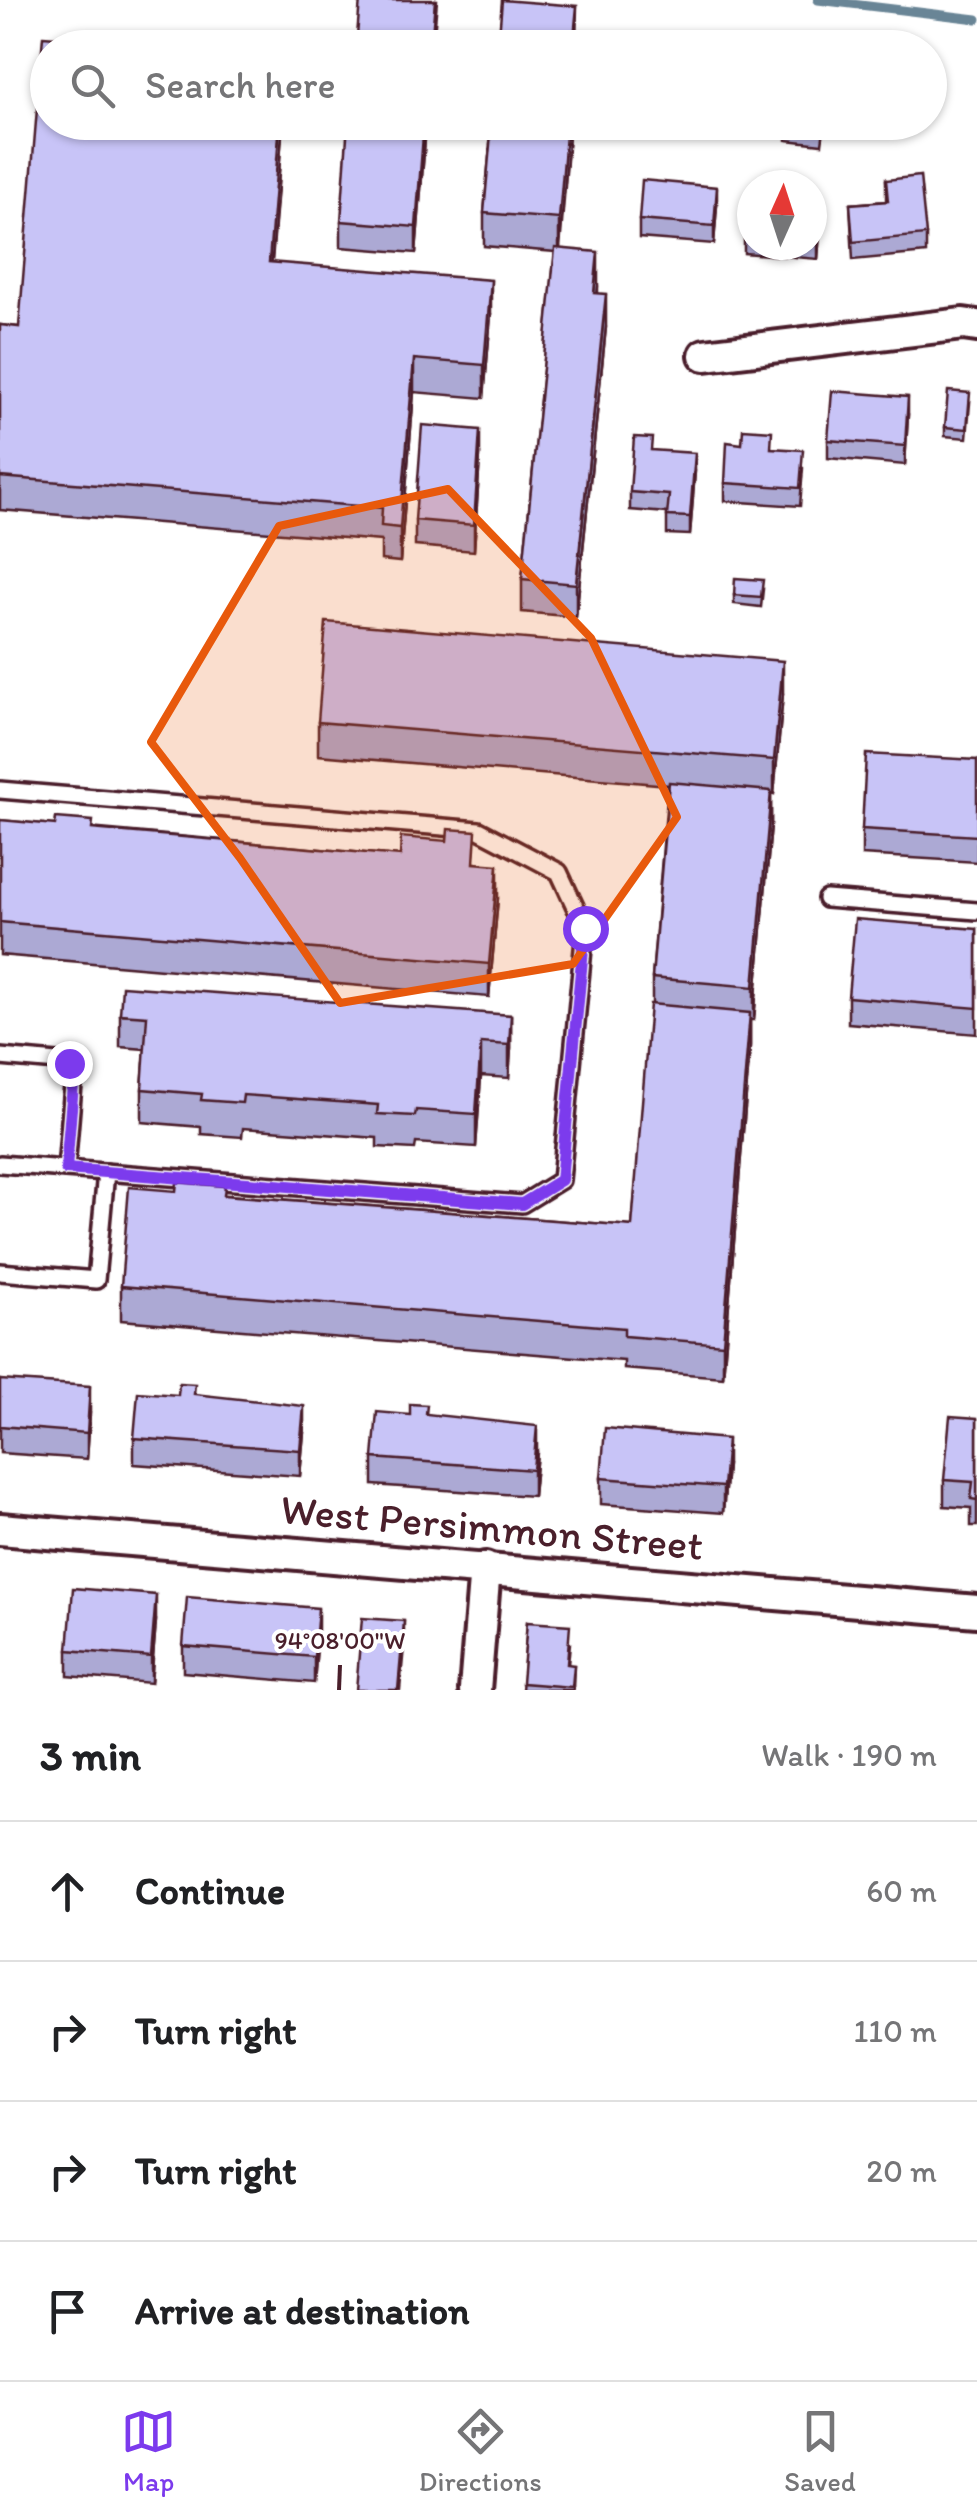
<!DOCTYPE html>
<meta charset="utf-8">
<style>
:root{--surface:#fff;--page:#f6f6f6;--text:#202124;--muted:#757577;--line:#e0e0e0;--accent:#7c3aed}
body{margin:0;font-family:Itim,sans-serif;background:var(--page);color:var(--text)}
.compass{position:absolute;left:737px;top:170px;width:90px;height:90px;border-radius:50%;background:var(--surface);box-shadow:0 2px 8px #0004;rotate:3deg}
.stop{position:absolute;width:30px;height:30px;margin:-22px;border:8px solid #7c3aed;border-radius:50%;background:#fff}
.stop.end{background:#7c3aed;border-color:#fff;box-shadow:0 2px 10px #0008}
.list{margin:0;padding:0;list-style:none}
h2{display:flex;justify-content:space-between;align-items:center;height:130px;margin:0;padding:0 40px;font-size:42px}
h2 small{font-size:32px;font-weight:400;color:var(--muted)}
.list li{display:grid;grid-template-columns:65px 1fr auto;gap:30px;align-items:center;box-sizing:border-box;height:140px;padding:0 40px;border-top:2px solid var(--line)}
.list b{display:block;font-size:38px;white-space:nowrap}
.list em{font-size:32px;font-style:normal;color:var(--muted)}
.icon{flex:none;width:55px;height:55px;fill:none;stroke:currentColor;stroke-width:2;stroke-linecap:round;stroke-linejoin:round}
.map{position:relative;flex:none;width:977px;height:1690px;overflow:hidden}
.search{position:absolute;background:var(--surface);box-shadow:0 2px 8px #0004;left:30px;right:30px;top:30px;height:110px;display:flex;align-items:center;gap:25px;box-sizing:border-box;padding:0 35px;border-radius:55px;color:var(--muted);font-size:38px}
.sheet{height:690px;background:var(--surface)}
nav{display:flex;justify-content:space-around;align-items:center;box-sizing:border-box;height:140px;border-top:2px solid var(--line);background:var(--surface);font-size:28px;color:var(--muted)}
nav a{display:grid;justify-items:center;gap:5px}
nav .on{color:var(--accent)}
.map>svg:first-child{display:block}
</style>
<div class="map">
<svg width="977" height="1690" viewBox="0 0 977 1690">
<rect width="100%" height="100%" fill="#fff"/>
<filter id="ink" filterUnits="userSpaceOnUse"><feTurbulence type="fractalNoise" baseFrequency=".01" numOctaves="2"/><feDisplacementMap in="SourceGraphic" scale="20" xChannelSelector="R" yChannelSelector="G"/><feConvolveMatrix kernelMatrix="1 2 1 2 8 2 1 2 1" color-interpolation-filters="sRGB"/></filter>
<g filter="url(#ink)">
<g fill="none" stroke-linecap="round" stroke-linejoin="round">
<polyline stroke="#698596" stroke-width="9" points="818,0 977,19"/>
<defs>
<g id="lane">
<polyline points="0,790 479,830 559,872 585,928 561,1180 522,1204 0,1164"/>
<polyline points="826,899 977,911"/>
<polyline points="0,1057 69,1063 74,1073 66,1169"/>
<polyline points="0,1272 96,1280 106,1172"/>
</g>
<g id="street">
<polyline points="705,355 963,324 977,326"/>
<polyline points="0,1529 977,1611"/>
<polyline points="475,1690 485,1568"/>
</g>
</defs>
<use href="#lane" stroke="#4a1f2b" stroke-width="22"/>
<use href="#street" stroke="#4a1f2b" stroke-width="38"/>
<use href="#lane" stroke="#fff" stroke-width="15"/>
<use href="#street" stroke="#fff" stroke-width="30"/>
</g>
<g fill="#aca9d4" stroke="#4a1f2b" stroke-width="2.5">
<polygon points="48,122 283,122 272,262 491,314 484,398 414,392 400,562 381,560 381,541 0,510 0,325 19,327"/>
<polygon points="492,122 570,122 560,249 598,286 598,293 606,327 576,617 522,612 522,579 555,252 484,246 484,213"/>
<polygon points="786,122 825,122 822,144 786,140"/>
<polygon points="425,139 416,253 341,247 341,221"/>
<polygon points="886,180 926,235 926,253 853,260 850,204 886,201"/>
<polygon points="752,195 752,245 812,245 812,199 821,218 818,259 744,253 744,235"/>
<polygon points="717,205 714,244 639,238 639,220"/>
<polygon points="970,403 967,438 945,436 945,427"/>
<polygon points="908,415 905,465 828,458 828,440"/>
<polygon points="772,448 803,468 800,506 725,501 725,483"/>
<polygon points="652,450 695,471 690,535 667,534 667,513 630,510 630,492"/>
<polygon points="480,456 474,551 415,546 415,520"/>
<polygon points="763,589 761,607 734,604 734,595"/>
<polygon points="783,694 774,794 771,793 771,824 754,1020 750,1020 750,1046 723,1377 624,1369 624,1361 121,1320 121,1286 176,1191 632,1226 652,1005 652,978 668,785 318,755 318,722"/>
<polygon points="977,760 977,862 862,855 862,829"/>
<polygon points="0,820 476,863 498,898 489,997 0,955"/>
<polygon points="977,929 977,1034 848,1023 848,997"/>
<polygon points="120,1014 511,1015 511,1048 509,1078 481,1076 476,1147 416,1143 415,1149 377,1147 377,1138 243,1128 242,1137 201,1134 201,1127 142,1122 142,1089 145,1049 120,1047"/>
<polygon points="0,1380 90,1413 87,1459 0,1453"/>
<polygon points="195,1394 304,1432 300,1476 134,1464 134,1438 178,1395"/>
<polygon points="427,1414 537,1452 533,1496 373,1485 373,1458 410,1415"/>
<polygon points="977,1418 977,1526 971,1526 971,1508 944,1506 944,1480"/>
<polygon points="727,1465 723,1513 601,1504 601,1478"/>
<polygon points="156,1621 151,1683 68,1676 68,1650"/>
<polygon points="527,1622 570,1643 568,1665 574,1665 573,1690 522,1690"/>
<polygon points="318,1634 314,1683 183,1672 183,1646"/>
</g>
<g fill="#8c89ad" stroke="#4a1f2b" stroke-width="2.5">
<polygon points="435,0 437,0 433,48 431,48"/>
<polygon points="577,6 576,48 573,48"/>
<polygon points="280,122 283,122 269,295 269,262"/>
<polygon points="425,122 425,139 416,253 416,227"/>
<polygon points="567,122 570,122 559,252 559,219"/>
<polygon points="717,187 717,205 714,244 714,226"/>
<polygon points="821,200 821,218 818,259 818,241"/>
<polygon points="598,252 598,286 594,326 594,293"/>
<polygon points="491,280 491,314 484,398 484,365"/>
<polygon points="606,294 606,327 576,617 576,584"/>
<polygon points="414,359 414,392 400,562 400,528"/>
<polygon points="908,397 908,415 905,465 905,446"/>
<polygon points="480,430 480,456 474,551 474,525"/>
<polygon points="695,453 695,471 690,535 690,517"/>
<polygon points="783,661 783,694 774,794 774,760"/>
<polygon points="771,791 771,824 754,1020 754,987"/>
<polygon points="498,865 498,898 489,997 489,964"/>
<polygon points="750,1013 750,1046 723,1377 723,1344"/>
<polygon points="511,1015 511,1048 509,1078 509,1045"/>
<polygon points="481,1043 481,1076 476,1147 476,1114"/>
<polygon points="90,1386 90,1413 87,1459 87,1433"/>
<polygon points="304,1406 304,1432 300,1476 300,1450"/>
<polygon points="537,1426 537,1452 533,1496 533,1470"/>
<polygon points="727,1439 727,1465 723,1513 723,1487"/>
<polygon points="156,1595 156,1621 151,1683 151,1657"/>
<polygon points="318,1608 318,1634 314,1683 314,1657"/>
<polygon points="404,1621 404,1647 400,1690 398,1690"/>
</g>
<g fill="#c8c4f7" stroke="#4a1f2b" stroke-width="2.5">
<polygon points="360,0 435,0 431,48 356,48"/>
<polygon points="502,0 577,6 573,48 498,48"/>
<polygon points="43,36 134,43 134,48 48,48 48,122 280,122 269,262 491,280 484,365 414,359 400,528 381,526 382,508 0,477 0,325 19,327"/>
<polygon points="348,122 424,122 416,227 341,221"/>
<polygon points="492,122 567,122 559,219 484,213"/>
<polygon points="793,122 823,122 822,126"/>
<polygon points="920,176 926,235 853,242 850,204 888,201 886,180"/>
<polygon points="642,180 717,187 714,226 639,220"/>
<polygon points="747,194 752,195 752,236 744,235"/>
<polygon points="812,199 821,200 818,241 812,241"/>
<polygon points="555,248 598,252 594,293 606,294 576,584 522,579"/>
<polygon points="832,391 908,397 905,446 828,440"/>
<polygon points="948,391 970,393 967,429 945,427"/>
<polygon points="422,425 480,430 474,525 415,520"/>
<polygon points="743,429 772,431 771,448 803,450 800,488 725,483 727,442 742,444"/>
<polygon points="634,437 652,438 651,450 695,453 690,517 667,516 669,495 630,492"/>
<polygon points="735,578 763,580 761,597 734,595"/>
<polygon points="326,622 783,661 774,760 318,722"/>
<polygon points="866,754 977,760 977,836 862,829"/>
<polygon points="669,782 771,791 754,987 652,978"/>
<polygon points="56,818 93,821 92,829 400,856 401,837 447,841 448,829 476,831 474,863 498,865 489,964 0,922 0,820 55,825"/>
<polygon points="855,919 977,929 977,1008 848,997"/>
<polygon points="122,986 511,1015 509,1045 481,1043 476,1114 416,1110 415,1116 377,1114 378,1105 243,1095 242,1103 201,1100 202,1094 142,1089 147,1016 120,1014"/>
<polygon points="650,1004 750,1013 723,1344 624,1336 624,1328 121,1286 129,1187 176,1191 177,1182 225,1186 224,1195 632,1226"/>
<polygon points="0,1380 90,1386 87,1433 0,1426"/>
<polygon points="179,1383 195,1384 194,1394 304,1406 300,1450 134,1438 138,1392 178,1395"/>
<polygon points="410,1404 427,1405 426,1414 537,1426 533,1470 373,1458 377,1412 410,1415"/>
<polygon points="950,1416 977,1418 977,1500 971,1499 973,1482 944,1480"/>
<polygon points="605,1428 727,1439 723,1487 601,1478"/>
<polygon points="73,1588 156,1595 151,1657 68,1650"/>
<polygon points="187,1597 318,1608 314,1657 183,1646"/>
<polygon points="362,1618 404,1621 398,1690 356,1690"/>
<polygon points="527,1622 570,1625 567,1664 574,1665 572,1687 522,1683"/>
</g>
</g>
<g fill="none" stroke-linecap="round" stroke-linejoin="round" filter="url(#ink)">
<polyline stroke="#7c3aed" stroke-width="12" points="69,1063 74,1073 66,1169 522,1204 561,1180 585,928"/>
</g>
<path fill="#e8590c" fill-opacity="0.2" stroke="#e8590c" stroke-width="8" stroke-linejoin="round" d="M448 489 591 638 677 817 573 964 340 1003 240 858 151 742 279 526Z"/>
<path fill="none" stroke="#4a1f2b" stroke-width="4" d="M339 1690 340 1665"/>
<g text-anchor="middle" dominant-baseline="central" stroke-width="8" stroke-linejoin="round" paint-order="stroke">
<g font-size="42" fill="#4a1f2b" stroke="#fff">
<text transform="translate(492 1527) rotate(5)">West Persimmon Street</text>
</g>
</g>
<g font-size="25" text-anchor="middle" fill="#4a1f2b" stroke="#fff" stroke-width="8" stroke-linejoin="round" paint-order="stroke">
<text x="340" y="1649">94°08'00"W</text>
</g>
</svg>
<svg class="compass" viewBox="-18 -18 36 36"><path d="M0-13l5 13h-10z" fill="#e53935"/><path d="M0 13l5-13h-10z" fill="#757577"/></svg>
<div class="stop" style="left:585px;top:928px"></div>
<div class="stop end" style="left:69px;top:1063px"></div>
<div class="search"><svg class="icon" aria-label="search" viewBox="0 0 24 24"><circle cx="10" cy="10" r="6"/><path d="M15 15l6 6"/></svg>Search here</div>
</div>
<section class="sheet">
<h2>3 min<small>Walk · 190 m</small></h2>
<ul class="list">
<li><svg class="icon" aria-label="ahead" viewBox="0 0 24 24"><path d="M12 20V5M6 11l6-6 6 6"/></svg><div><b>Continue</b></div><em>60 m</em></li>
<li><svg class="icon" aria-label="right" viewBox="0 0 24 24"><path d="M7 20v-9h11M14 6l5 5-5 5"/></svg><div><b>Turn right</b></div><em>110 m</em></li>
<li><svg class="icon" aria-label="right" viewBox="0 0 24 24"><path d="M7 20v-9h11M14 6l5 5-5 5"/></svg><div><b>Turn right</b></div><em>20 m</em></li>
<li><svg class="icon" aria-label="arrive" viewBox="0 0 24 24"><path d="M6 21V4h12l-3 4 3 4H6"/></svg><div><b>Arrive at destination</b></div></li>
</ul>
</section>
<nav>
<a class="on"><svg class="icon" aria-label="map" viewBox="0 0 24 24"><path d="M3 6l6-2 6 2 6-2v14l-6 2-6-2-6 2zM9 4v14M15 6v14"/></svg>Map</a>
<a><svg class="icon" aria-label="directions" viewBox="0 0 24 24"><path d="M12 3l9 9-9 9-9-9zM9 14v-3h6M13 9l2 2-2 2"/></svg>Directions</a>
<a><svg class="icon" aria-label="saved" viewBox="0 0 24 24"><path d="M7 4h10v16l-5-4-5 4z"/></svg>Saved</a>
</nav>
